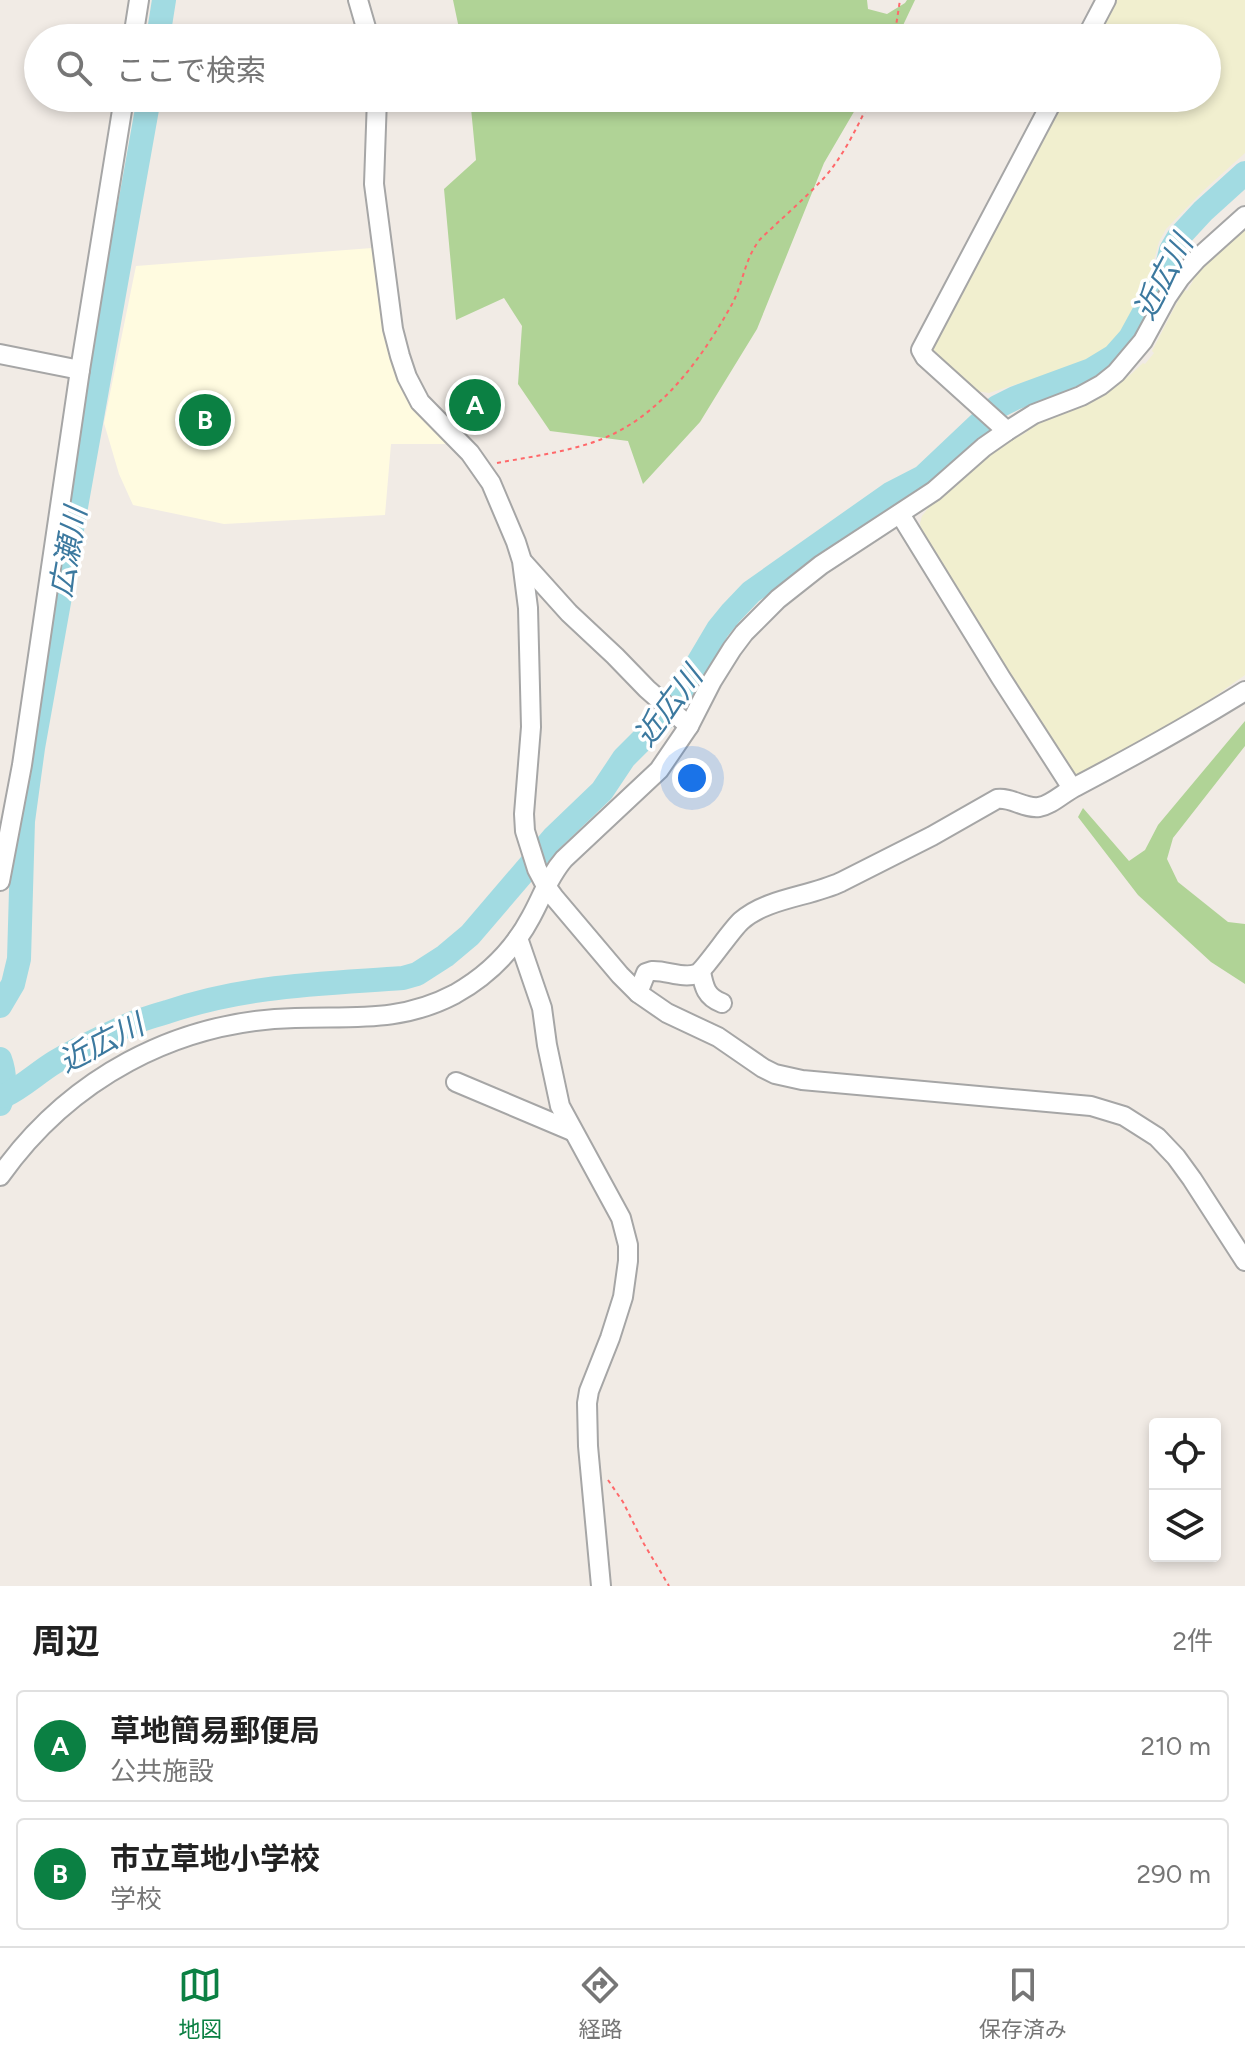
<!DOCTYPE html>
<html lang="ja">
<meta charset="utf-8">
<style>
:root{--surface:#fff;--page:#f6f6f6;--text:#222;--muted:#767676;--line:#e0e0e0;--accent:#0b8043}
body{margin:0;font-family:Figtree,"Noto Sans JP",sans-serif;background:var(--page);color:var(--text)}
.controls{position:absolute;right:24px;bottom:24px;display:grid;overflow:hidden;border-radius:8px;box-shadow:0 4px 12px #0003}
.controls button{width:72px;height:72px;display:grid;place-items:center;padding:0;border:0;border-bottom:2px solid var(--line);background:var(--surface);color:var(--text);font:40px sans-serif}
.you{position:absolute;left:692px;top:778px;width:28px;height:28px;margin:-20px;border:6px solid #fff;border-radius:50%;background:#1a73e8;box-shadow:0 0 0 12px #1a73e833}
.badge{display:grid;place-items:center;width:52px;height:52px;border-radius:50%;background:var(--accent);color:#fff;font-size:26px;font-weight:700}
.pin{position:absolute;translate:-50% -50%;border:4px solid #fff;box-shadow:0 2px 8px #0006}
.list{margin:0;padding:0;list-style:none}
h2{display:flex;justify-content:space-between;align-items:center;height:104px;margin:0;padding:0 32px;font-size:34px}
h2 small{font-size:26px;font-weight:400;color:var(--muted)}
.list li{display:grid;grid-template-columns:52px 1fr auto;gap:24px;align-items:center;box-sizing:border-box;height:112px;margin:0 16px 16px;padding:0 16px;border:2px solid var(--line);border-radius:8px}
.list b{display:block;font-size:30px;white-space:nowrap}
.list p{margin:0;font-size:26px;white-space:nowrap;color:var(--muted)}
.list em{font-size:26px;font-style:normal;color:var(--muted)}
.icon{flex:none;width:44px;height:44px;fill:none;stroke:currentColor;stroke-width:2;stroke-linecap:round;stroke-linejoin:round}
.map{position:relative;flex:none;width:1245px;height:1586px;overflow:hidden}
.search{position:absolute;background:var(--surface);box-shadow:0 4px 12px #0003;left:24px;right:24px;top:24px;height:88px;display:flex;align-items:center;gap:20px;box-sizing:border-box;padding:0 28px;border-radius:44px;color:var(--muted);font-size:30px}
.sheet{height:360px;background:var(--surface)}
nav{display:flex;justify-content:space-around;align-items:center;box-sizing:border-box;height:112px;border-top:2px solid var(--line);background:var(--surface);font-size:22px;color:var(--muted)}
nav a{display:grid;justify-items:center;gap:4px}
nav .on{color:var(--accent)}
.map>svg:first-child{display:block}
</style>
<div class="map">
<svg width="1245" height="1586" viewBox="0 0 1245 1586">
<rect width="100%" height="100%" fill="#f1ebe5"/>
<polygon fill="#fffbe0" points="372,248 391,362 402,389 415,408 450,444 391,444 385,515 224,524 133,505 119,474 104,423 136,266"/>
<g fill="#f1efcf">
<polygon points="1113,0 1245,0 1245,153 1204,190 1166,229 1159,242 1148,282 1120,333 1107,349 1096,359 989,393 976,391 930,349 1060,98 1207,98 1207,38 1091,38"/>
<polygon points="1245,224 1245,675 1201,706 1117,757 1080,777 1075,774 1071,777 921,530 920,523 922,516 929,507 956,486 999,446 1016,433 1018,437 1027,432 1025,427 1060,411 1062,414 1076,409 1075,405 1105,394 1130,375 1143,363 1145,364 1154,353 1152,351 1184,289 1187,291 1193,281 1190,279"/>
</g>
<g fill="#b0d396">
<polygon points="453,0 867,0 868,9 887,14 905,3 907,0 915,0 897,38 461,38"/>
<polygon points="470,98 862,98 824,163 757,329 700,422 643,484 628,441 550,431 518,384 522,326 504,298 456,320 444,189 476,160"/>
<polygon points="1245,721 1245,746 1173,838 1167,859 1178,882 1228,922 1245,924 1245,984 1211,962 1138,895 1078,817 1083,808 1129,861 1145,850 1158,825"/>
</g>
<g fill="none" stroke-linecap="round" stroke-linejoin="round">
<g stroke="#a2dbe2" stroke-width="24">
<polyline points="158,38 164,0"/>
<polyline points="0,1006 13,984 19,959 23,821 33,748 149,98"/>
<path d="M0 1059C5 1072 6 1091 0 1104"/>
<path d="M4 1096C23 1087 37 1073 55 1062 77 1049 102 1037 126 1026 139 1020 153 1016 167 1012 246 985 321 984 403 978L417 974 445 956 470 935 553 838 602 791 624 758 667 715 718 629 731 613 751 592 890 494 923 477 997 407 1015 398 1091 370 1114 356 1130 338 1165 274 1171 250 1178 238 1203 211 1245 173"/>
</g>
<defs>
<g id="minor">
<polyline points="358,0 369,38"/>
<polyline points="133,38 139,0"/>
<polyline points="1086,38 1106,0"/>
<polyline points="377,98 374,184 393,329 400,356 407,377 420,402 470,453 491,483 516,542 522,561 528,608 531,727 524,814 525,831 537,869 546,886 554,897 620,975 638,993 667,1013 718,1037 763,1068 775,1074 802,1080 1091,1106 1124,1116 1157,1137 1176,1157 1192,1179 1245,1261"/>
<polyline points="0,354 80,370"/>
<polyline points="1007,431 925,357 921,350 1054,98"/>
<polyline points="900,514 1001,678 1072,788"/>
<polyline points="524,563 569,613 615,656 647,689 689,726"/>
<polyline points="0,881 22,765 80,370 124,98"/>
<polyline points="518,938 542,1008 547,1045 560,1106 621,1218 628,1245 628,1261 623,1297 610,1338 589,1391 587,1403 588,1446 601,1586"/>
<path d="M701 972C704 987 706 997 722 1003"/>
<path d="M638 993 646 973 652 971C666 970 683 979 696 974 704 971 730 931 741 921 767 898 809 897 841 882L932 836 997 799C1012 797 1024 809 1039 807 1052 805 1064 792 1077 786 1134 756 1190 725 1245 691"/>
<polyline points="456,1082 572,1131"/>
<path d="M0 1176C69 1079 175 1021 295 1018 353 1016 400 1023 455 994 487 976 514 949 531 917 542 897 549 876 564 859L659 770 689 726 712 681 732 649 744 633 778 599 821 565 934 491 984 447 1007 431 1034 414 1081 396 1101 385 1116 373 1143 341 1167 297 1180 278 1197 259 1245 216"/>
</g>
</defs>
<use href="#minor" stroke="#a6a6a6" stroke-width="22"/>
<g stroke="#ff686a" stroke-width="2" stroke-dasharray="4 4" stroke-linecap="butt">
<polyline points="892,38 896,26 900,0"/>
<path d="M497 463C529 457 560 453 591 443 656 422 699 363 731 306 742 287 744 263 756 245 760 238 767 233 773 227 789 212 806 197 821 181 841 161 859 124 871 98"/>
<polyline points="608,1480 623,1502 644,1544 669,1586"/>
</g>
<use href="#minor" stroke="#fff" stroke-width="18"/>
</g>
<g text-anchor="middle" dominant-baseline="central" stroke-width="7" stroke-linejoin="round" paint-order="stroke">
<g font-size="30" font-style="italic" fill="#3c799f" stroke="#fff">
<text transform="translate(1163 277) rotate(-62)">近広川</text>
<text transform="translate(68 552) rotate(-80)">広瀬川</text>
<text transform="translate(668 706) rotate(-53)">近広川</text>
<text transform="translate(101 1043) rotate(-27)">近広川</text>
</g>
</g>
</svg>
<div class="controls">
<button><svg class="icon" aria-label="locate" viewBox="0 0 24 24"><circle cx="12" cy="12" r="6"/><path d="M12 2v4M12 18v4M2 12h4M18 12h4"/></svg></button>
<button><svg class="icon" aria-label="layers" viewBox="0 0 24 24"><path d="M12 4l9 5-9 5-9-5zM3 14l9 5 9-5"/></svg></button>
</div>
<div class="you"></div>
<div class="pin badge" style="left:475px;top:405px">A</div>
<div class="pin badge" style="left:205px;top:420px">B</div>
<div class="search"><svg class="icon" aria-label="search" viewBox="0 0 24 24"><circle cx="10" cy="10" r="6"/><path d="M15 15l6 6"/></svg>ここで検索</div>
</div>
<section class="sheet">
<h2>周辺<small>2件</small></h2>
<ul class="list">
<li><span class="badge">A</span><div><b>草地簡易郵便局</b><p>公共施設</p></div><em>210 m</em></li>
<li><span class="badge">B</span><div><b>市立草地小学校</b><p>学校</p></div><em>290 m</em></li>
</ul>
</section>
<nav>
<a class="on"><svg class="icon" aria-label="map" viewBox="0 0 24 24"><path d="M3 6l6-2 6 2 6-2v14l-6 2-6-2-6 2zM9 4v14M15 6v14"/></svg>地図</a>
<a><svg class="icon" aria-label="directions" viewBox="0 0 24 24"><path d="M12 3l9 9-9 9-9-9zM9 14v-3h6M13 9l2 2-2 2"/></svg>経路</a>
<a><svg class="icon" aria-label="saved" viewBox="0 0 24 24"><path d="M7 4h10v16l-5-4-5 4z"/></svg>保存済み</a>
</nav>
